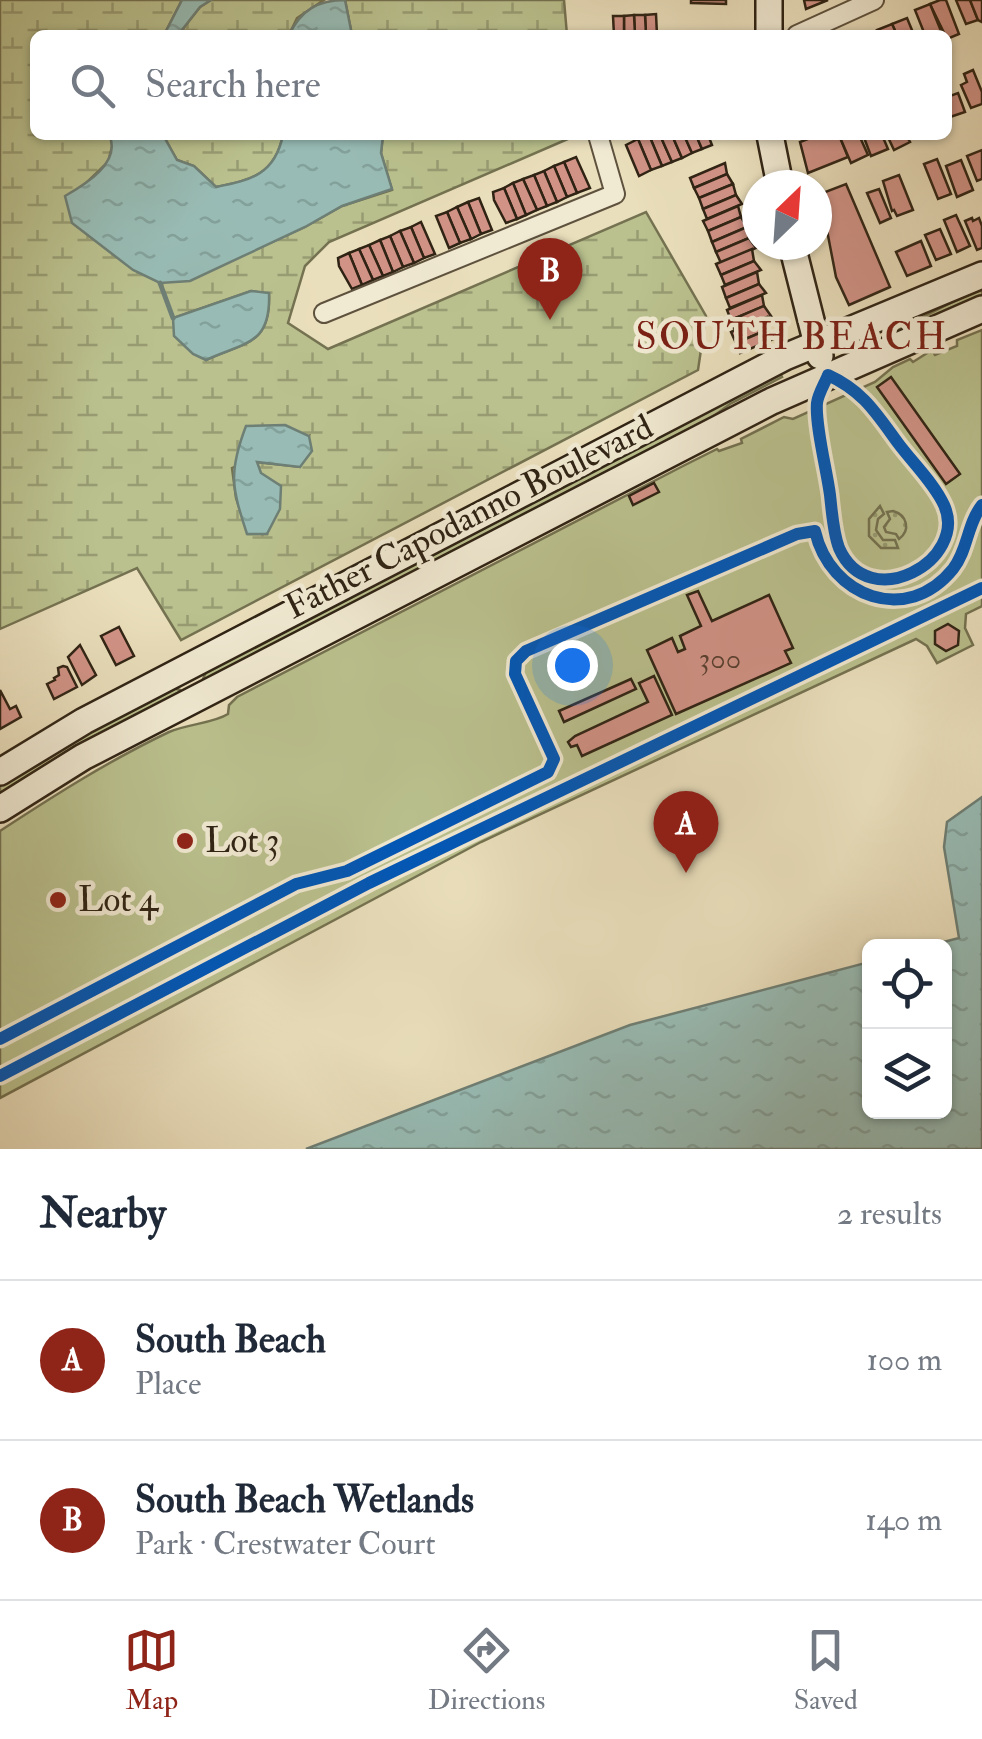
<!DOCTYPE html>
<meta charset="utf-8">
<style>
:root{--surface:#fff;--page:#f6f6f7;--text:#1f2937;--muted:#747a83;--line:#e0e1e3;--accent:#8f2418}
body{margin:0;font-family:"IM FELL Double Pica",serif;background:var(--page);color:var(--text)}
.controls{position:absolute;right:30px;bottom:30px;display:grid;overflow:hidden;border-radius:15px;box-shadow:0 2px 8px #0004}
.controls button{width:90px;height:90px;display:grid;place-items:center;padding:0;border:0;border-bottom:2px solid var(--line);background:var(--surface);color:var(--text);font:50px sans-serif}
.compass{position:absolute;left:742px;top:170px;width:90px;height:90px;border-radius:50%;background:var(--surface);box-shadow:0 2px 8px #0004;rotate:25deg}
.you{position:absolute;left:572px;top:665px;width:35px;height:35px;margin:-25px;border:8px solid #fff;border-radius:50%;background:#1a73e8;box-shadow:0 0 0 15px #1a73e833}
.badge{display:grid;place-items:center;width:65px;height:65px;border-radius:50%;background:var(--accent);color:#fff;font-size:32px;font-weight:700}
.pin{position:absolute;translate:-50% -82px;filter:drop-shadow(0 2px 5px #0008)}
.pin::after{content:'';position:absolute;top:52px;width:35px;height:30px;background:inherit;clip-path:polygon(0 0,100% 0,50% 100%)}
.list{margin:0;padding:0;list-style:none}
h2{display:flex;justify-content:space-between;align-items:center;height:130px;margin:0;padding:0 40px;font-size:42px}
h2 small{font-size:32px;font-weight:400;color:var(--muted)}
.list li{display:grid;grid-template-columns:65px 1fr auto;gap:30px;align-items:center;box-sizing:border-box;height:160px;padding:0 40px;border-top:2px solid var(--line)}
.list b{display:block;font-size:38px;white-space:nowrap}
.list p{margin:0;font-size:32px;white-space:nowrap;color:var(--muted)}
.list em{font-size:32px;font-style:normal;color:var(--muted)}
.icon{flex:none;width:55px;height:55px;fill:none;stroke:currentColor;stroke-width:2;stroke-linecap:round;stroke-linejoin:round}
.map{position:relative;flex:none;width:982px;height:1149px;overflow:hidden}
.search{position:absolute;background:var(--surface);box-shadow:0 2px 8px #0004;left:30px;right:30px;top:30px;height:110px;display:flex;align-items:center;gap:25px;box-sizing:border-box;padding:0 35px;border-radius:15px;color:var(--muted);font-size:38px}
.sheet{height:450px;background:var(--surface)}
nav{display:flex;justify-content:space-around;align-items:center;box-sizing:border-box;height:140px;border-top:2px solid var(--line);background:var(--surface);font-size:28px;color:var(--muted)}
nav a{display:grid;justify-items:center;gap:5px}
nav .on{color:var(--accent)}
.map>svg:first-child{display:block}
</style>
<div class="map">
<svg width="982" height="1149" viewBox="0 0 982 1149">
<defs>
<pattern id="wetland-marsh" width="20" height="14" patternUnits="userSpaceOnUse" patternTransform="scale(2.5)"><rect width="20" height="14" fill="#bac18e"/><path d="M1 5h8M5 5V1M11 12h8M15 12V8" fill="none" stroke="#989c73"/></pattern>
<pattern id="garden-dots" width="8" height="8" patternUnits="userSpaceOnUse" patternTransform="scale(2.5)"><rect width="8" height="8" fill="#bac18e"/><path d="M2 2h.1M6 6h.1" fill="none" stroke="#989c73" stroke-width="1.8" stroke-linecap="round"/></pattern>
<pattern id="water-ripples" width="26" height="14" patternUnits="userSpaceOnUse" patternTransform="scale(2.5)"><rect width="26" height="14" fill="#98bcb5"/><path d="M2 4q2-2 4 0t4 0M15 11q2-2 4 0t4 0" fill="none" stroke="#83a19b"/></pattern>
</defs>
<rect width="100%" height="100%" fill="#eadfbc"/>
<filter id="stains"><feTurbulence type="fractalNoise" baseFrequency=".002" numOctaves="4"/><feColorMatrix values="0 0 0 0 .2 0 0 0 0 .09 0 0 0 0 .02 0 0 0 .5 -.17"/></filter>
<radialGradient id="worn" r=".72"><stop offset=".6" stop-color="#630" stop-opacity="0"/><stop offset="1" stop-color="#630" stop-opacity=".3"/></radialGradient>
<g fill="#bac18e" stroke="#747251" stroke-width="2.5">
<path d="M982 288V300L863 350 862 347C904 329 941 306 982 288Z"/>
<path d="M982 330V606L966 614 965 628 973 645 937 663 927 646 916 639 481 842 0 1098V831C55 795 110 760 169 732 188 724 214 723 228 714L229 705 237 697 683 466 717 449 719 451 742 443 741 439 784 417 793 419 875 382 893 367 910 359 913 362 932 350 935 355 957 346V340Z"/>
<polygon points="780,373 782,377 730,404 707,421 205,681 203,679 206,672"/>
<polygon points="173,688 180,690 180,694 0,798 0,786 51,752"/>
</g>
<g fill="url(#wetland-marsh)" stroke="#747251" stroke-width="2.5" fill-rule="evenodd">
<path d="M0 0H182L164 35H35V135H109L113 143 108 162 84 185 255 250 305 227 342 206 392 190 381 153 383 135H577L329 242 305 266 288 323 328 349 646 212 706 316 698 370 181 640 137 568 0 629ZM251 291 269 294C271 345 245 342 206 360L173 318ZM309 436 300 467 256 462 267 534H248L236 498 232 468Z"/>
<polygon points="211,0 324,0 297,18 289,35 178,35 200,7"/>
<polygon points="345,0 564,0 567,35 352,35"/>
<path d="M163 135H283C275 174 252 180 216 187L194 166 177 160Z"/>
</g>
<g fill="url(#garden-dots)" stroke="#747251" stroke-width="2.5">
<polygon points="880,506 884,514 878,519 876,530 883,540 895,540 898,548 881,548 869,536 869,519"/>
<path d="M893 511C907 515 911 530 899 539L896 534 886 532 884 527 890 519 887 512Z"/>
</g>
<g fill="url(#water-ripples)" stroke="#6e7f75" stroke-width="2.5">
<polygon points="182,0 211,0 200,7 178,35 164,35"/>
<path d="M345 0 352 35H289C301 10 318 0 345 0Z"/>
<path d="M109 135H163L177 160 194 166 216 187C252 180 275 174 283 135H383L381 153 392 189 342 206 305 227 190 281 160 283 133 270 72 223 65 196C86 184 122 162 109 135Z"/>
<path d="M251 291 269 293C271 345 245 342 206 360L193 354 174 336 173 318Z"/>
<path d="M285 425 309 436 312 451 300 467 257 462 261 473 281 486 280 509 267 534H247C232 488 228 473 246 426Z"/>
<polygon points="982,797 982,1149 306,1149 630,1025 869,962 870,1112 944,1112 944,946 928,946 959,938 944,847 947,822"/>
</g>
<g fill="none" stroke-linecap="round" stroke-linejoin="round">
<polyline stroke="#6e7f75" stroke-width="5" points="160,283 173,318"/>
</g>
<g fill="#d29387" stroke="#2f2314" stroke-width="2.5">
<polygon points="691,0 726,0 726,4 691,3"/>
<polygon points="804,0 828,0 806,9"/>
<polygon points="940,0 946,0 959,34 947,39 930,4"/>
<polygon points="956,0 970,0 978,20 966,24"/>
<polygon points="970,0 982,0 982,22 978,20"/>
<polygon points="930,4 941,31 925,35 915,10"/>
<polygon points="656,14 657,35 646,35 645,15"/>
<polygon points="634,15 645,15 646,35 635,35"/>
<polygon points="634,15 635,35 624,35 624,16"/>
<polygon points="613,16 624,16 624,35 614,35"/>
<polygon points="907,18 914,35 897,35 892,24"/>
<polygon points="892,24 897,35 879,35 877,30"/>
<polygon points="973,70 982,92 982,104 971,108 961,85 967,82 964,74"/>
<polygon points="958,93 965,112 950,117 947,97"/>
<polygon points="649,135 660,135 672,162 662,166"/>
<polygon points="649,135 662,166 651,170 638,139"/>
<polygon points="660,135 672,135 682,158 672,162"/>
<polygon points="672,135 684,135 692,153 682,158"/>
<polygon points="684,135 696,135 702,149 692,153"/>
<polygon points="696,135 708,135 712,145 702,149"/>
<polygon points="818,135 839,135 848,157 808,173 800,142"/>
<polygon points="839,135 859,135 868,155 851,163"/>
<polygon points="863,135 882,135 888,149 871,156"/>
<polygon points="887,135 906,135 910,142 894,150"/>
<polygon points="638,139 651,170 639,176 626,145"/>
<polygon points="982,150 982,179 977,181 967,156"/>
<polygon points="576,157 590,188 577,193 564,162"/>
<polygon points="937,159 951,194 938,199 924,164"/>
<polygon points="961,160 973,190 957,197 946,166"/>
<polygon points="564,162 577,193 567,197 554,166"/>
<polygon points="725,163 727,174 694,188 690,178"/>
<polygon points="554,166 567,197 557,202 544,171"/>
<polygon points="544,171 557,202 547,206 534,175"/>
<polygon points="727,174 733,184 699,198 694,188"/>
<polygon points="534,175 547,206 537,210 523,179"/>
<polygon points="899,175 913,210 897,216 894,210 892,211 883,181"/>
<polygon points="523,179 537,210 526,215 513,183"/>
<polygon points="513,183 526,215 517,219 504,188"/>
<polygon points="733,184 736,195 703,209 699,198"/>
<polygon points="846,184 890,287 849,305 836,277 820,194"/>
<polygon points="504,188 517,219 506,223 494,200 493,192"/>
<polygon points="879,189 891,218 880,223 867,193"/>
<polygon points="736,195 742,204 707,219 703,209"/>
<polygon points="479,198 492,230 481,234 468,202"/>
<polygon points="468,202 481,234 471,239 457,207"/>
<polygon points="738,206 741,217 708,231 703,221"/>
<polygon points="457,207 471,239 460,243 447,212"/>
<polygon points="447,212 460,243 449,248 436,216"/>
<polygon points="956,215 970,246 957,252 944,220"/>
<polygon points="741,217 747,227 712,242 708,231"/>
<polygon points="972,218 973,221 979,218 982,226 982,248 977,250 965,221"/>
<polygon points="421,222 435,254 424,258 411,227"/>
<polygon points="411,227 424,258 414,263 400,231"/>
<polygon points="747,227 749,238 716,252 712,242"/>
<polygon points="940,229 951,254 936,260 925,235"/>
<polygon points="400,231 414,263 403,267 390,236"/>
<polygon points="390,236 403,267 393,272 380,240"/>
<polygon points="749,238 756,248 721,263 716,252"/>
<polygon points="380,240 393,272 383,276 369,245"/>
<polygon points="921,241 931,266 907,276 896,252"/>
<polygon points="369,245 383,276 373,280 359,249"/>
<polygon points="359,249 373,280 362,285 349,253"/>
<polygon points="752,249 754,261 721,275 716,264"/>
<polygon points="349,253 362,285 352,289 339,266 338,258"/>
<polygon points="754,261 761,270 725,285 721,275"/>
<polygon points="757,272 759,284 726,298 722,287"/>
<polygon points="759,284 766,293 730,308 726,298"/>
<polygon points="762,295 764,306 731,320 727,310"/>
<polygon points="764,306 771,316 735,331 731,320"/>
<polygon points="767,317 769,329 736,343 731,332"/>
<polygon points="769,329 776,338 740,353 736,343"/>
<polygon points="891,377 960,474 946,484 877,387"/>
<polygon points="654,483 659,492 633,505 629,496"/>
<polygon points="698,591 712,621 769,595 793,648 785,651 791,663 676,714 647,650 672,638 678,652 685,649 680,636 701,626 687,595"/>
<polygon points="948,624 959,631 958,645 946,651 935,644 935,631"/>
<polygon points="119,627 134,656 116,665 101,636"/>
<polygon points="80,645 96,675 82,685 68,657"/>
<polygon points="63,666 67,667 77,687 54,699 47,684 55,680 54,678 59,675 58,668"/>
<polygon points="654,676 672,715 582,756 577,745 571,747 568,742 575,736 648,702 639,683"/>
<polygon points="631,679 636,689 564,722 559,711"/>
<polygon points="0,690 10,709 16,706 21,717 0,729"/>
</g>
<g fill="none" stroke-linecap="round" stroke-linejoin="round">
<defs>
<g id="street">
<polyline points="797,35 874,0"/>
<polyline points="324,313 615,194 598,135"/>
</g>
<g id="secondary">
<polyline points="769,35 769,0"/>
<polyline points="770,135 780,185"/>
<polyline points="792,245 820,356"/>
<polyline points="0,772 84,721 785,357 982,275"/>
<polyline points="0,809 83,757 772,401 982,309"/>
</g>
</defs>
<use href="#street" stroke="#5e523e" stroke-width="22"/>
<use href="#secondary" stroke="#2f2314" stroke-width="30"/>
<use href="#street" stroke="#f1ead3" stroke-width="18"/>
<use href="#secondary" stroke="#f1ead3" stroke-width="25"/>
<defs>
<g id="cycleway">
<path d="M828 375C863 391 876 413 898 443 912 462 934 483 944 505 969 560 869 616 839 548 833 532 832 512 830 495 827 471 815 425 817 403 818 394 825 383 828 375Z"/>
<path d="M0 1039 296 884 347 871 548 772 554 759 515 674 516 661 526 651 797 534 815 531C830 597 907 626 953 569 968 550 967 524 982 505"/>
<polyline points="0,1076 369,883 982,588"/>
</g>
</defs>
<use href="#cycleway" stroke="#f1ead3" stroke-width="19"/>
<use href="#cycleway" stroke="#0057b8" stroke-width="12"/>
</g>
<g fill="#8f2418" stroke="#f1ead3" stroke-width="4">
<circle cx="185" cy="841" r="10"/>
<circle cx="58" cy="900" r="10"/>
</g>
<g text-anchor="middle" dominant-baseline="central" stroke-width="9" stroke-linejoin="round" paint-order="stroke">
<g font-size="30" fill="#583f31">
<text x="720" y="658">300</text>
</g>
<g font-size="35" fill="#2f2314" stroke="#f1ead3">
<text transform="translate(469 517) rotate(-27)">Father Capodanno Boulevard</text>
</g>
<g font-size="35" fill="#2f2314" stroke="#f1ead3" text-anchor="start">
<text x="205" y="841">Lot 3</text>
<text x="78" y="900">Lot 4</text>
</g>
<g font-size="38" letter-spacing="2.5" fill="#7a1f14" stroke="#f1ead3">
<text x="792" y="337">SOUTH BEACH</text>
</g>
</g>
<rect width="100%" height="100%" filter="url(#stains)"/>
<rect width="100%" height="100%" fill="url(#worn)"/>
</svg>
<div class="controls">
<button><svg class="icon" aria-label="locate" viewBox="0 0 24 24"><circle cx="12" cy="12" r="6"/><path d="M12 2v4M12 18v4M2 12h4M18 12h4"/></svg></button>
<button><svg class="icon" aria-label="layers" viewBox="0 0 24 24"><path d="M12 4l9 5-9 5-9-5zM3 14l9 5 9-5"/></svg></button>
</div>
<svg class="compass" viewBox="-18 -18 36 36"><path d="M0-13l5 13h-10z" fill="#e53935"/><path d="M0 13l5-13h-10z" fill="#747a83"/></svg>
<div class="you"></div>
<div class="pin badge" style="left:686px;top:873px">A</div>
<div class="pin badge" style="left:550px;top:320px">B</div>
<div class="search"><svg class="icon" aria-label="search" viewBox="0 0 24 24"><circle cx="10" cy="10" r="6"/><path d="M15 15l6 6"/></svg>Search here</div>
</div>
<section class="sheet">
<h2>Nearby<small>2 results</small></h2>
<ul class="list">
<li><span class="badge">A</span><div><b>South Beach</b><p>Place</p></div><em>100 m</em></li>
<li><span class="badge">B</span><div><b>South Beach Wetlands</b><p>Park · Crestwater Court</p></div><em>140 m</em></li>
</ul>
</section>
<nav>
<a class="on"><svg class="icon" aria-label="map" viewBox="0 0 24 24"><path d="M3 6l6-2 6 2 6-2v14l-6 2-6-2-6 2zM9 4v14M15 6v14"/></svg>Map</a>
<a><svg class="icon" aria-label="directions" viewBox="0 0 24 24"><path d="M12 3l9 9-9 9-9-9zM9 14v-3h6M13 9l2 2-2 2"/></svg>Directions</a>
<a><svg class="icon" aria-label="saved" viewBox="0 0 24 24"><path d="M7 4h10v16l-5-4-5 4z"/></svg>Saved</a>
</nav>
